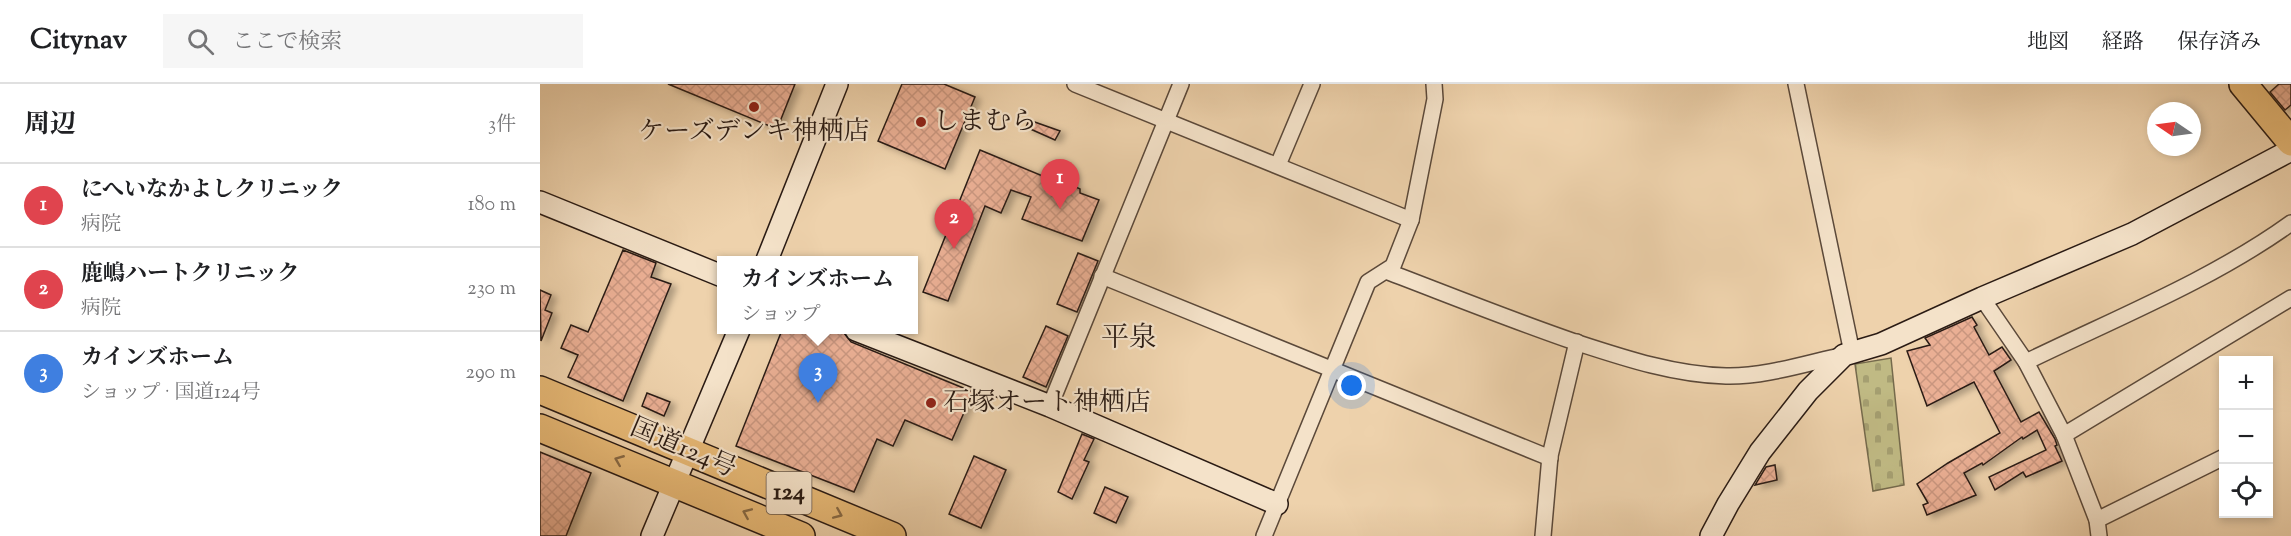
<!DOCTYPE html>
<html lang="ja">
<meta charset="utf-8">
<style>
:root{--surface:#fff;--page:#f6f6f6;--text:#202124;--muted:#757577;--line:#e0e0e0;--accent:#0b8043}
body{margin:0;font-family:"Sorts Mill Goudy","Noto Serif JP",serif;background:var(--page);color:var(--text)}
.controls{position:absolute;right:18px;bottom:18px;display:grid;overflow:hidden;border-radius:0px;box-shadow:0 3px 9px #0003}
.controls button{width:54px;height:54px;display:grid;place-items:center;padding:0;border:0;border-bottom:2px solid var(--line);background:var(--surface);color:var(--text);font:30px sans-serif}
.compass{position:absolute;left:1607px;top:18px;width:54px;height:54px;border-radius:50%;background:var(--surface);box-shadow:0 3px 9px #0003;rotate:283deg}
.you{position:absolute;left:812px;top:302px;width:21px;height:21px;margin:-15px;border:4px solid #fff;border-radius:50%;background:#1a73e8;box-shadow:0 0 0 9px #1a73e833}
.badge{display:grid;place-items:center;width:39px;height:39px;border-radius:50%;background:var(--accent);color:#fff;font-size:20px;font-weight:700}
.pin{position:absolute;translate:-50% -50px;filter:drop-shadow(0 2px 3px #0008)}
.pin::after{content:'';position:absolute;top:32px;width:21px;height:18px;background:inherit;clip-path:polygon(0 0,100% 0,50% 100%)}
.popup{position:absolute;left:177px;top:172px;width:201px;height:78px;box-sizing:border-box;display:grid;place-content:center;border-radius:0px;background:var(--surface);filter:drop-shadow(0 2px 4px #0005);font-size:20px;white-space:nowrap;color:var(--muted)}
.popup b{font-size:22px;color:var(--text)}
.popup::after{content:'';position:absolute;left:50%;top:100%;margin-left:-12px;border:12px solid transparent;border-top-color:var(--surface)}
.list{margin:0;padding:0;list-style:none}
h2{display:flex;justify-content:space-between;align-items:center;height:78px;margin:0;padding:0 24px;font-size:26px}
h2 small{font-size:20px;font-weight:400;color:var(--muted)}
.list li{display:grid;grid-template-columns:39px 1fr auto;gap:18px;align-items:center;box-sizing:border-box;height:84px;padding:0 24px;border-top:2px solid var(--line)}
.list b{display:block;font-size:22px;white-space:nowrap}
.list p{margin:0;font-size:20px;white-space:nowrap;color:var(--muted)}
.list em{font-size:20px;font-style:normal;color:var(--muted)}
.icon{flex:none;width:33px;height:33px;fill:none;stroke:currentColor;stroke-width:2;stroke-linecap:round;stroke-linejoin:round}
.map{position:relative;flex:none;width:1751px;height:452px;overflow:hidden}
header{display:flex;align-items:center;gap:36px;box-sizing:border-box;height:84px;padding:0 30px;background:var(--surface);border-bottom:2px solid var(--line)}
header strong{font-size:28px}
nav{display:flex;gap:33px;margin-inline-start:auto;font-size:21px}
.search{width:420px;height:54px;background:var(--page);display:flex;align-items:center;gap:15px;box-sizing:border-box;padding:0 21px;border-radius:0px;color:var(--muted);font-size:22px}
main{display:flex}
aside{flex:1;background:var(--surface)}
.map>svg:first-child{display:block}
</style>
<header>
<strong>Citynav</strong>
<div class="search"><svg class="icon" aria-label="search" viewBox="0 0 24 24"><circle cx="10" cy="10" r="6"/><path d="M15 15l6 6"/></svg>ここで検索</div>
<nav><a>地図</a><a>経路</a><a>保存済み</a></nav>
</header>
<main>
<aside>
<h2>周辺<small>3件</small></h2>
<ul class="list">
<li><span class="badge" style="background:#e0444e">1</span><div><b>にへいなかよしクリニック</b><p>病院</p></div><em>180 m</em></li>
<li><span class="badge" style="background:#e0444e">2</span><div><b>鹿嶋ハートクリニック</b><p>病院</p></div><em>230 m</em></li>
<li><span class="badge" style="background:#3f7fe0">3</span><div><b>カインズホーム</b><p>ショップ · 国道124号</p></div><em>290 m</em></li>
</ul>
</aside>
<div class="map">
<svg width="1751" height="452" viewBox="0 0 1751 452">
<defs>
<pattern id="cemetery-stones" width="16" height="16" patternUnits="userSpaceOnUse" patternTransform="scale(1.5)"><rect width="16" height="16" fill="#c0ba84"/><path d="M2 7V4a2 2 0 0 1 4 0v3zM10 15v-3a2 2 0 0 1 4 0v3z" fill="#a59f71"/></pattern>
<pattern id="building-cross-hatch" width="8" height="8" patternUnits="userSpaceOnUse" patternTransform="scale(1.5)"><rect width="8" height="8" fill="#eaaf94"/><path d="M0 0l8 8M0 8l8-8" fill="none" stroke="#c9967f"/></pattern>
<filter id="shadow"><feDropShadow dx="5.5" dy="3" stdDeviation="3" flood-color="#0004"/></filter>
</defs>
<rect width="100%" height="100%" fill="#eed2ac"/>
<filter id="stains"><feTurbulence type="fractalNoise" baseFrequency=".00333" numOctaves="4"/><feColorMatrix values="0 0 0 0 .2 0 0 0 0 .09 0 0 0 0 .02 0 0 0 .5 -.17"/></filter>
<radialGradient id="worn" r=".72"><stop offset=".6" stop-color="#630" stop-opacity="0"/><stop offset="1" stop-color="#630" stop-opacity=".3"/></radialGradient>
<polygon fill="url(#cemetery-stones)" stroke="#756a4c" stroke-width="1.5" points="1351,274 1364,401 1333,407 1315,280"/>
<g fill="url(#building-cross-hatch)" stroke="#2a1b14" stroke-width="1.5" filter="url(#shadow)">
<polygon points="128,0 255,0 237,45"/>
<polygon points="362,0 404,0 435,13 405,85 338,57"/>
<polygon points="1739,0 1751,0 1751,21 1745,26 1730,8"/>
<polygon points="489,36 520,47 515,56 486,43"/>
<polygon points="440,66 529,103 532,101 540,105 540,109 559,116 542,157 482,135 491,113 471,106 461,129 445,122 408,217 383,208"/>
<polygon points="83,166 116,179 111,193 131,200 83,317 28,293 38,271 21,264 31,241 48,248"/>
<polygon points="538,169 558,177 537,228 517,220"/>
<polygon points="0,206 11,211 5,226 12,229 1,257"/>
<polygon points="1432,233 1437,241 1434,243 1449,271 1462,263 1471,276 1454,287 1481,338 1499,328 1515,355 1517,361 1515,362 1522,377 1486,393 1483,388 1455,406 1449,393 1506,366 1497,346 1483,355 1482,353 1443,381 1442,379 1424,389 1436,411 1387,431 1383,421 1388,419 1377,400 1408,379 1460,349 1434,298 1387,322 1367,267 1390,261 1385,254"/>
<polygon points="506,242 528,252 506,303 483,293"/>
<polygon points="242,246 295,246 304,249 311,258 433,308 412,356 365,336 353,362 337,355 314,408 196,362"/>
<polygon points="107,309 130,318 124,332 102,322"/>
<polygon points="542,350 554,355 544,376 549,378 532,415 518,408"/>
<polygon points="0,368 51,389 26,452 0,452"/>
<polygon points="434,372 466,386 441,444 409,430"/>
<polygon points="1235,381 1237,396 1215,401 1226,383"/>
<polygon points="565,403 588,413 576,439 554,429"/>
</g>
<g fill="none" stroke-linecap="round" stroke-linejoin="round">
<defs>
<g id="street">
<polyline points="535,0 871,136"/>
<polyline points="738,81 772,0"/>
<path d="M846 187C909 211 971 236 1035 258 1084 274 1135 291 1186 292 1224 293 1267 279 1304 271L1311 264 1256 0"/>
<polyline points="562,192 1010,374"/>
<polyline points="1442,214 1486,278 1524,351 1557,436 1559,452"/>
<path d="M1486 278C1574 235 1672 196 1751 139"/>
<polyline points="510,322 641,0"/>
<polyline points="1524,351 1751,214"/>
<polyline points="1557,436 1684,373"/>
<polyline points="724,452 828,198 853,182 871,136 895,15 894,0"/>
<polyline points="1003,452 1010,372 1037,258"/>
</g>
<g id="secondary">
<polyline points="0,118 182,192"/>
<polyline points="227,176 297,0"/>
<polyline points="316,246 510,322 737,420"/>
<polyline points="112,452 199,246"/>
<polyline points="1171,452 1188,420 1220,368 1268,307 1304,271 1341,260 1442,214 1592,150 1751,66"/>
</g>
<g id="highway">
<polyline points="1703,0 1751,58"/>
<polyline points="0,306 352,452"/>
<polyline points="0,344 261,452"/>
</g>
</defs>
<use href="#street" stroke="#5b493a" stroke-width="18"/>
<use href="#secondary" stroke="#2a1b14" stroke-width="24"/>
<use href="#highway" stroke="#2a1b14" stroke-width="30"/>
<use href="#street" stroke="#f4e2c9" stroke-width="15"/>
<use href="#secondary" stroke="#f4e2c9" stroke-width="21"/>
<use href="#highway" stroke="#e7b976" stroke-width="27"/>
</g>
<defs><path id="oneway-chevron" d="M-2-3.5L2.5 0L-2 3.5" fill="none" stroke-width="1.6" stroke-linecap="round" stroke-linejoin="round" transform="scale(1.5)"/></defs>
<g stroke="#886a45">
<use href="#oneway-chevron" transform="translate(79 376) rotate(-158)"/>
<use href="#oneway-chevron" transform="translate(207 429) rotate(-157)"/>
<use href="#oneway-chevron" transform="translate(298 430) rotate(23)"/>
</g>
<g fill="#8f2418" stroke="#f4e2c9" stroke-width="2">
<circle cx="214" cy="23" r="6"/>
<circle cx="381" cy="38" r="6"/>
<circle cx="391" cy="319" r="6"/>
</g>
<g text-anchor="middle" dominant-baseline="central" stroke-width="4.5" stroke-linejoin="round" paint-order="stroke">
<rect fill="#f4e2c9" stroke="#67574a" stroke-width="1.5" x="226.5" y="388" width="45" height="42" rx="4.5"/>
<g font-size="24" font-weight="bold" fill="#2a1b14">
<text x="249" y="409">124</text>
</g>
<g font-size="26" fill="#2a1b14" stroke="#f4e2c9" text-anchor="start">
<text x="393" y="38">しまむら</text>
<text x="214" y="48" text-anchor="middle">ケーズデンキ神栖店</text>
<text x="403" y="319">石塚オート神栖店</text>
</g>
<g font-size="26" fill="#2a1b14" stroke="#f4e2c9">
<text transform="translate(143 365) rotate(23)">国道124号</text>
</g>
<g font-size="28" fill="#2a1b14" stroke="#f4e2c9">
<text x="589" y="255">平泉</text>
</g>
</g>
<rect width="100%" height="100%" filter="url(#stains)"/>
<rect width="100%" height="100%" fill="url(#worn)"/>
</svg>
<div class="controls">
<button>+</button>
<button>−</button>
<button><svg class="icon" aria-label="locate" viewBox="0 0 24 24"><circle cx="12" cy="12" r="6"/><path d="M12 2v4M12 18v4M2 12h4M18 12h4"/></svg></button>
</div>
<svg class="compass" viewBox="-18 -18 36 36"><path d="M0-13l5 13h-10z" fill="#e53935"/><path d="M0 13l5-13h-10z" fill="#757577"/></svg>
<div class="you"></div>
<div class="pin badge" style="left:520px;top:125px;background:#e0444e">1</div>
<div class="pin badge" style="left:414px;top:165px;background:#e0444e">2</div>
<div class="pin badge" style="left:278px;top:319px;background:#3f7fe0">3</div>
<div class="popup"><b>カインズホーム</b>ショップ</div>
</div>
</main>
